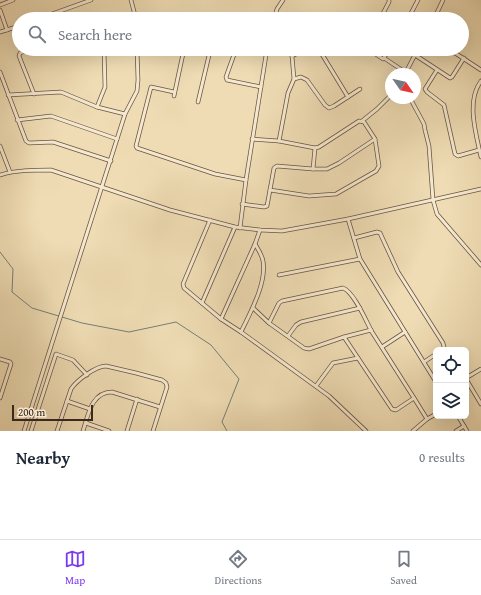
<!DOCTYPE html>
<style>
:root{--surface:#fff;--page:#f6f6f7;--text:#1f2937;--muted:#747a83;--line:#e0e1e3;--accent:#7c3aed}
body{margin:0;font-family:"Gentium Book Plus",serif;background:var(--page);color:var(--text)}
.controls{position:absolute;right:12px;bottom:12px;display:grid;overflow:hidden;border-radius:6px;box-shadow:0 4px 16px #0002}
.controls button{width:36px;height:36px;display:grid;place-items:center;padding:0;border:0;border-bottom:1px solid var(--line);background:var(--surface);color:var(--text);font:20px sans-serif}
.compass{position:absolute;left:385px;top:68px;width:36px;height:36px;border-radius:50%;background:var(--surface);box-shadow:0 4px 16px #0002;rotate:124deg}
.scale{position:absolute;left:12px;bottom:10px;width:81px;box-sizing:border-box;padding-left:4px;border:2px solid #3c281d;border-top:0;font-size:11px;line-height:14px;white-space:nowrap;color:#3c281d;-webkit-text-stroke:3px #f5e8ce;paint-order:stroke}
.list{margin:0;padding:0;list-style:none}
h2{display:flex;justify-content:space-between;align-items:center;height:52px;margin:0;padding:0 16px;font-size:17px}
h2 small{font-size:13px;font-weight:400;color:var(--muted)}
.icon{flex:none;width:22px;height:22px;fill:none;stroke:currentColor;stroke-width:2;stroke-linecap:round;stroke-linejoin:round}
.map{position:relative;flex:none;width:481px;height:431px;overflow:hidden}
.search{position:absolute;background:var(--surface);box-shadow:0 4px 16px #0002;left:12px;right:12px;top:12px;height:44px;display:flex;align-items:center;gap:10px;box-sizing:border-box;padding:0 14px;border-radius:22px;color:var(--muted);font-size:15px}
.sheet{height:108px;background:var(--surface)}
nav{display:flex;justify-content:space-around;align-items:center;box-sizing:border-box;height:56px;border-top:1px solid var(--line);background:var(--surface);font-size:11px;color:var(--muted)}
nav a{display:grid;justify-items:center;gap:2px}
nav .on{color:var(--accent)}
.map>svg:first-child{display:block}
</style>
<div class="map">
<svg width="481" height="431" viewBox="0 0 481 431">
<rect width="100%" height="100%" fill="#efdcb4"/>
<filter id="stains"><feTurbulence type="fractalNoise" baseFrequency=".005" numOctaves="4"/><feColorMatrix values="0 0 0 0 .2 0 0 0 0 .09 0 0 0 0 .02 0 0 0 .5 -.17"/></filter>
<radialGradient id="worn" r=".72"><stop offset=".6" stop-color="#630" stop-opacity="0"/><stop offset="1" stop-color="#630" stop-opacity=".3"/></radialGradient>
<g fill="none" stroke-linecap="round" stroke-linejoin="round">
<polyline stroke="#748077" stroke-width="1" points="0,252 13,269 12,292 32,308 82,323 129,332 176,322 211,345 239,379 222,422 227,431"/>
<defs>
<g id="minor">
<polyline points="131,0 136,19"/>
<polyline points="0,5 13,0"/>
<polyline points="0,10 7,30"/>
<polyline points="38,19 91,0"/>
<polyline points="274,19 277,9 283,0"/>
<polyline points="380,19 389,2 389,0"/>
<polyline points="408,19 418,0"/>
<polyline points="434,19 443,0"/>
<polyline points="0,32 19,26"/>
<polyline points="31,49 20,53 19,56 34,94"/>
<polyline points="226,49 234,52"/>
<polyline points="236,49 226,77 227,80 261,87"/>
<polyline points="288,49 292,56 306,49"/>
<polyline points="314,49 321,53 323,56 348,97"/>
<polyline points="368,49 383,59 390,49"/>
<polyline points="449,49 481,70"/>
<polyline points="415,55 450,78 452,77 464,58"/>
<polyline points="384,58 402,70 403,74"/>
<polyline points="437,70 425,89 427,92 444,105 455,154 458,156 479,150"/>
<polyline points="0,72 26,141 29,143 53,142 111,161"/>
<polyline points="405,74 418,49"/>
<polyline points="294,79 301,77 307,80 325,105 329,108 334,106 360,89"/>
<path d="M481 81C466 101 476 134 481 157"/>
<polyline points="174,92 151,87 136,146 137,148 215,174 246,180"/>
<polyline points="8,95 61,92 97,107 125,114"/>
<polyline points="174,96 184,49"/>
<polyline points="410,98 424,124 425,130 429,146 433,200 437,214 481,265"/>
<polyline points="198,102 210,51 213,49"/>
<polyline points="97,107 105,87 104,49"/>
<polyline points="17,120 51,116 117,139"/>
<polyline points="362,121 377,109 391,95"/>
<polyline points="252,139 279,141 315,148 319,147 359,121 364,122 375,139 379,166 376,171 336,194 309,196 270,190"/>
<polyline points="279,141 288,93 294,79 292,56"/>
<polyline points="0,146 10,172"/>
<polyline points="313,169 327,169 339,163 375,139"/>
<path d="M0 175C16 170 34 170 51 170L170 210 235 227 260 230 282 231 348 219 481 189"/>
<polyline points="242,204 264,207 267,206 274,168 277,166 313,169 315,148"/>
<polyline points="348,219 360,259 436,382"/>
<polyline points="210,220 183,284 184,288 221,319 241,332 329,396 366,431"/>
<polyline points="240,228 246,180 267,49"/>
<polyline points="354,238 377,232 380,233 398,272 443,343 444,347 443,350"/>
<polyline points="279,275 360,259"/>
<path d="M343 288C354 292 366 321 372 332 386 354 400 376 414 398L396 410 392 409 344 337 309 349 304 348 269 323 279 303 282 301Z"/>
<polyline points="202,303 235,227"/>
<polyline points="253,308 269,323"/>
<polyline points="221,319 255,244 260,230"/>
<path d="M241 332C250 313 267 283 263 261 262 255 258 249 255 244"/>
<polyline points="288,336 296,325 301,322 360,308"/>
<polyline points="344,337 371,330"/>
<polyline points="382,347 405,332"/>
<polyline points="0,359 10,362 11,364 0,398"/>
<polyline points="424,362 436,354"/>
<polyline points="466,378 481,369"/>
<polyline points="466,379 481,404"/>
<polyline points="316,386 333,363 358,358"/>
<polyline points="414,398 427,419"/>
<polyline points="67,401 90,409"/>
<polyline points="86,423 109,431"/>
<polyline points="464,426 467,431"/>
<polyline points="24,431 125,114 137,91 138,80 137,49"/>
<polyline points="31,431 56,354 73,360 87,375"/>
<path d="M57 431 71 389C77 380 96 366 106 366L136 373 162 380 166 383 167 387 153 431"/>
<path d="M83 431C88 416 91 392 112 392L160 407"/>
<polyline points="127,431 137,399"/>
<polyline points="413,431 427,419 436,414"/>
<polyline points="456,431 464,426 458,416"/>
</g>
</defs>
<use href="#minor" stroke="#695543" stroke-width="4.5"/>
<use href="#minor" stroke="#f5e8ce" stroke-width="3"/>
</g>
<rect width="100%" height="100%" filter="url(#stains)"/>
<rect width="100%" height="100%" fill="url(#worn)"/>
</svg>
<div class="controls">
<button><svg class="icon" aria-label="locate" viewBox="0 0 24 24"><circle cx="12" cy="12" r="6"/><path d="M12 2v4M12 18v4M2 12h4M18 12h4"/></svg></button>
<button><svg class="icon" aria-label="layers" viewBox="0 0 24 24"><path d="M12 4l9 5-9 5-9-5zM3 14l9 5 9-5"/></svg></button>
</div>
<svg class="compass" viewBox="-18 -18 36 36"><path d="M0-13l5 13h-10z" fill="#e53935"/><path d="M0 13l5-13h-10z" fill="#747a83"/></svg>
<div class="scale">200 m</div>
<div class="search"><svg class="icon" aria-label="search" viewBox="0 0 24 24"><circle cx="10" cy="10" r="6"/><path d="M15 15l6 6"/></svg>Search here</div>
</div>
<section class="sheet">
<h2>Nearby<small>0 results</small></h2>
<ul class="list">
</ul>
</section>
<nav>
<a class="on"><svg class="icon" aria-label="map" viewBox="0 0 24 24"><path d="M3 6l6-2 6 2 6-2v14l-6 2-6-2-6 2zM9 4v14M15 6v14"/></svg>Map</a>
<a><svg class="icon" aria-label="directions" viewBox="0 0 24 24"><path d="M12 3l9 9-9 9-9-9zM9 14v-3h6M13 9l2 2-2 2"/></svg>Directions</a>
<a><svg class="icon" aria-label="saved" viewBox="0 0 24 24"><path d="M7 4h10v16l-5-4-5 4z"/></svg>Saved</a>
</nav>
